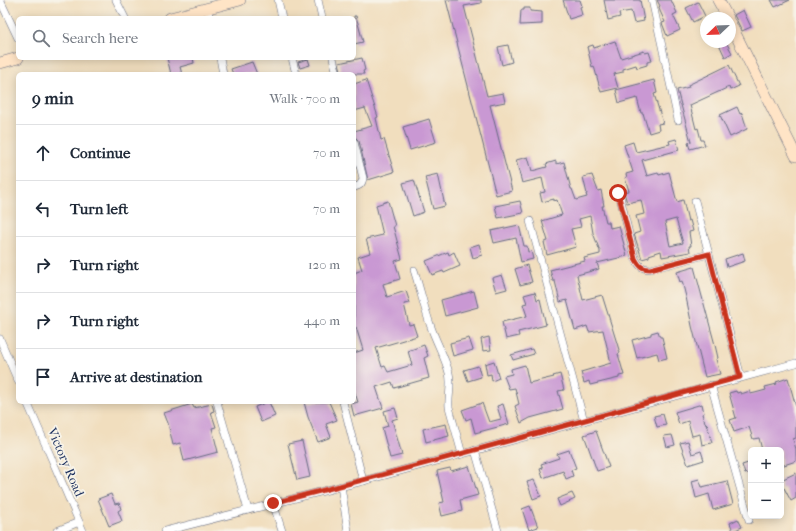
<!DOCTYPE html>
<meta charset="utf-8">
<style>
:root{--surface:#fff;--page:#f6f6f7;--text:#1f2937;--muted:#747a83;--line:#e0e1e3}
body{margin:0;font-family:"IM FELL French Canon",serif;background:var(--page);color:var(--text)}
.controls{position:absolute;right:12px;bottom:12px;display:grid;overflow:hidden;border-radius:6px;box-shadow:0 2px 10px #0003}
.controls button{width:36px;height:36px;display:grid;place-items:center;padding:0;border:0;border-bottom:1px solid var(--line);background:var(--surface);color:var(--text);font:20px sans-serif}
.compass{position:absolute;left:700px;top:12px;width:36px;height:36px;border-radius:50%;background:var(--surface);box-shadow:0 2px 10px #0003;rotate:247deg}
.stop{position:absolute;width:12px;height:12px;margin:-9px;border:3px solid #c8321e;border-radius:50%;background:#fff}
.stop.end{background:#c8321e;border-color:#fff;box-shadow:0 1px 4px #0008}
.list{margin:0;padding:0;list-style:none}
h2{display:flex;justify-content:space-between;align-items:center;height:52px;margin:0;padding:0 16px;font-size:17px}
h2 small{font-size:13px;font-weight:400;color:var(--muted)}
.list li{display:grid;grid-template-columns:26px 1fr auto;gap:12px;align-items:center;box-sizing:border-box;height:56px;padding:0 16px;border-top:1px solid var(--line)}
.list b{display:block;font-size:15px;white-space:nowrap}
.list em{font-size:13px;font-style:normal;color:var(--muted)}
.icon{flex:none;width:22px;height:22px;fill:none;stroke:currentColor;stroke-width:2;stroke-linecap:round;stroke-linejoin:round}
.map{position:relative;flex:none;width:796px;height:531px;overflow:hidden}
.search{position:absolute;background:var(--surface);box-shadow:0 2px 10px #0003;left:16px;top:16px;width:340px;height:44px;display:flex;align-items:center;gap:10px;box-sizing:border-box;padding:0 14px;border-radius:6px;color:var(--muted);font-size:15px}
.panel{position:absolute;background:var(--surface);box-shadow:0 2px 10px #0003;left:16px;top:72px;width:340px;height:332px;border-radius:6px}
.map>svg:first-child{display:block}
</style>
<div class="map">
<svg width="796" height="531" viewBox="0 0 796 531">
<rect width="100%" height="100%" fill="#f7f3e8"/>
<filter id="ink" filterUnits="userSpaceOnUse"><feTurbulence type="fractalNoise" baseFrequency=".025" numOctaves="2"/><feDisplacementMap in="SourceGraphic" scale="8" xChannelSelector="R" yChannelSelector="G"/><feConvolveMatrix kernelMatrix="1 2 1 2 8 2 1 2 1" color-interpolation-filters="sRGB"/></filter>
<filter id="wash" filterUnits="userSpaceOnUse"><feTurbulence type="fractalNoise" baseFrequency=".012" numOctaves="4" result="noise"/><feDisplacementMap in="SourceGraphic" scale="16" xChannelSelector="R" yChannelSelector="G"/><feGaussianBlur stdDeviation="0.9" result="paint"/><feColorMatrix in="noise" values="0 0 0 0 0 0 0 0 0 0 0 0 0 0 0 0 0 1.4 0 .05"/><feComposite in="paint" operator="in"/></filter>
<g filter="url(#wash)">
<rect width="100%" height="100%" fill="#f1debe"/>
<g id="blocks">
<g fill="#c998d3" fill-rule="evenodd">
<polygon points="446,0 481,0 481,3 464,6 487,96 503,93 505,102 490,105 512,191 496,195"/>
<polygon points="563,0 580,0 582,6 580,7 582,15 569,19"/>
<polygon points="604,0 640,0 644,21 634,23 631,11 619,13 620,17 608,20"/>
<polygon points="657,0 671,0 677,13 673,15 680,30 667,36 662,23 665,22 660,11 659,7 660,6"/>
<polygon points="771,0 790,0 775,7"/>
<polygon points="698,2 705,16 693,22 686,8"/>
<polygon points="524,8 530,8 530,11 542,12 542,24 520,25 521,10 524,10"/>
<polygon points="743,10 751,27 742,31 734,15"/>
<polygon points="354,16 356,16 363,42 354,44"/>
<polygon points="615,41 621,58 644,51 645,53 649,52 652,61 647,62 647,65 637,68 636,65 623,69 623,72 614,74 618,88 601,92 594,66 592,67 587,47 593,45 594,48"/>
<polygon points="718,42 726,42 732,53 725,57"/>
<polygon points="508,45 512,62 502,65 498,47"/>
<polygon points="167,58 193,58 194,63 180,67 182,74 171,74"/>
<polygon points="362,58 365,70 363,71 364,74 342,74 339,63"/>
<polygon points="308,59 310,65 300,68 298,62"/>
<polygon points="252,62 257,74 233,74 231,69"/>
<polygon points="729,65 739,86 730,90 729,87 690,105 696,129 698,128 701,140 703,140 705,145 690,149 688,143 691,142 677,90 689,87 688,85"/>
<polygon points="366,80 378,117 376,118 381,140 384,139 394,172 368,180 359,141 355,137 354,133 354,131 372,126 365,108 354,111 354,84"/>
<polygon points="654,80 657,93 654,94 663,123 658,124 659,130 649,133 643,113 641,113 637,98 619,103 616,90"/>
<polygon points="737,107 740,114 742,113 747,129 730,137 720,115"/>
<polygon points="429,119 436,142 410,150 403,127"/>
<path d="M676 139 679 150 642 160 647 176 658 173 659 175 669 172 677 202 683 200 688 221 690 220 693 231 689 232 691 246H689L690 252 662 257 661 251 649 255V257L642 259 634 234 640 232 636 216 644 214 641 200 627 203 624 192 629 191 625 178 627 177 626 174 633 172 624 145 633 142 636 152 670 144 669 141ZM676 219 683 243 670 246 665 222Z"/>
<polygon points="528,157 532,171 547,167 546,164 556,161 556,164 564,162 571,189 572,189 576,200 587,197 586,194 587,194 583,177 592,175 598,191 601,190 604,206 602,206 606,222 609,222 610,228 619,226 627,256 597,263 599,269 577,275 583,300 602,295 620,353 618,354 624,375 619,376 619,378 590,385 589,381 584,383 581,372 611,363 603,330 589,332 587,326 575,330 567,300 560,302 555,281 553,281 550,270 585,261 584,258 600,254 600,251 593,233 590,216 579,219 581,227 571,229 576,247 547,255 544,242 548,241 542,221 562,215 557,200 554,201 554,199 542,202 540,193 545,192 542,178 522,183 516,160"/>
<polygon points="438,174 445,206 433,209 425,177"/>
<polygon points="414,180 424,212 413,216 403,183"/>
<polygon points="388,201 395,226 393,226 402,259 395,261 400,279 383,284 387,297 406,291 410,303 404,304 409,325 413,324 417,336 376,348 382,367 385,366 388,372 412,365 408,351 424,345 428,356 424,358 429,378 394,388 392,382 376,387 383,408 354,416 351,404 358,402 354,390 354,353 363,350 356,327 354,328 354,273 362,270 358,257 370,253 366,239 383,235 376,205"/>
<polygon points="520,201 523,213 498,218 495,206"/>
<polygon points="519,225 524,246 527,246 528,252 531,251 533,259 521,262 516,238 494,243 491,231"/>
<polygon points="479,244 482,255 473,258 470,247"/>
<polygon points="448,252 449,255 454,252 460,266 444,273 443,271 432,275 426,261"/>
<polygon points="743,253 745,261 727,267 725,259"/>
<polygon points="527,265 532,282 520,285 515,269"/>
<polygon points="694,267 715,345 718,358 716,359 720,374 705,377 692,326 686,297 682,281 680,282 677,272"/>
<polygon points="502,275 507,289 496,292 492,278"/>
<polygon points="474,291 478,307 445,316 441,300"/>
<polygon points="535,292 537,300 540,299 546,325 518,332 519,336 506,339 502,322 527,316 523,304 527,303 524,295"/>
<polygon points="658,331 660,337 662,337 667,358 659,360 657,353 637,358 632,340 651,335 651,333"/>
<polygon points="489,337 491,350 483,351 481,339"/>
<polygon points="469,338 473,350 453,356 450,343"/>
<polygon points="532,349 534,354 513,360 511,355"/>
<polygon points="494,361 499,378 492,381 491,374 487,375 485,364"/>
<polygon points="525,365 529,383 554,377 553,376 560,374 564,390 558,391 563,409 530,418 521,423 515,406 519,404 515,388 509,389 504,376 512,374 511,369"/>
<polygon points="478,366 481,377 468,381 464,370"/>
<polygon points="788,378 796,407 796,438 793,439 796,449 796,461 781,466 781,450 762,450 759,438 753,439 749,427 734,432 730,420 736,418 729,393 736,391 737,393 740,392 741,394 750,391 750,394 755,393 766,390 765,387 777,384 776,382"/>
<polygon points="267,402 269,402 275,416 261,422 255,407"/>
<polygon points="304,402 329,402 337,420 326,424 331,437 318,442 308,417"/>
<polygon points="482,403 489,422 501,419 497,406 503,404 509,424 475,433 471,418 466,420 462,410"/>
<polygon points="192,404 194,408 212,404 214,411 211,412 216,427 212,428 218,452 184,461 180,443 173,445 168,423 164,413"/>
<polygon points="702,404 704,413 702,414 706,425 707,424 712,443 702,445 700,434 692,436 688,421 679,424 675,412"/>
<polygon points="395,408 398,418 392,420 402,455 390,458 382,428 388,426 384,411"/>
<polygon points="663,414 666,425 657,427 654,416"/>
<polygon points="446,424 449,436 426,442 423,429"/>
<polygon points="596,431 609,467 597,471 584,435"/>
<polygon points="672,435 675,445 667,447 664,436"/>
<polygon points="302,441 310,477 297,480 288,444"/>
<polygon points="688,441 692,454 701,451 704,460 688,465 680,443"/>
<polygon points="569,450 576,468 571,470 573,476 566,479 563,471 543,478 540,469 543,468 541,464 559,458 557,454"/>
<polygon points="751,462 751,472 745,474 742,465"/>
<polygon points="469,466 478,495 460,500 462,511 442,516 439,503 444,502 437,471 450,468 451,471"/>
<polygon points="796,473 796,498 791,501 784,488 781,489 781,480"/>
<polygon points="699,479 702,487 727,481 733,504 713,510 709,494 696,498 692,481"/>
<polygon points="534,480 541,496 533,499 527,482"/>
<polygon points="572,493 575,499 560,506 557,499"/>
<polygon points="111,494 115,504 119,503 121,509 118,511 122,521 109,526 98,499"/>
<polygon points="530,506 538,527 529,530 522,509"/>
<polygon points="738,519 742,527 733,531 730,523"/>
</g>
</g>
</g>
<g filter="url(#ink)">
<use href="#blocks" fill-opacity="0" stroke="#666c80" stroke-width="1"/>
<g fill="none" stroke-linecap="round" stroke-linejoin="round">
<defs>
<g id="street">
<polyline points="0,0 18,38"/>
<polyline points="116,0 125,18"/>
<polyline points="278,0 282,18"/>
<polyline points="318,0 322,18"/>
<polyline points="652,0 678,120"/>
<polyline points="207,9 210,18"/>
<polyline points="220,58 223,74"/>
<polyline points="292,58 296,74"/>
<polyline points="333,58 337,74"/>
<path d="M354 142 363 178C362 184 360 186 354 187"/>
<path d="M619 193 635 258C639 266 642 269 651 269L709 254"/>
<polyline points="695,201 741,377"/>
<polyline points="530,221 584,421"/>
<path d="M414 270C420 288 424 308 431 327 436 342 445 357 449 373 452 385 448 396 449 407L462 454"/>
<polyline points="0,339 18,381"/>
<polyline points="711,385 749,520"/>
<polyline points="27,402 83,531"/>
<polyline points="217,402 248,510"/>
<polyline points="343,402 363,481"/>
<polyline points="475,450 498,531"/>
<polyline points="341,486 348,531"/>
<polyline points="273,503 282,531"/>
<polyline points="57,531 79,522"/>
<polyline points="165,531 363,481 796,363"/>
</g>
<g id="secondary">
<polyline points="718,0 728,18"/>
<polyline points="170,18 240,0"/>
<polyline points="730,23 796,156"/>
<polyline points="0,63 18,58"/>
</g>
</defs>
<use href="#street" stroke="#666c80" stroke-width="8"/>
<use href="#secondary" stroke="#666c80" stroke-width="12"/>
<use href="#street" stroke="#fff" stroke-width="7"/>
<use href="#secondary" stroke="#ffe4c6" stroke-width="11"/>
</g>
</g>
<g fill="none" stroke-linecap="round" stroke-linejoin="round" filter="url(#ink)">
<path stroke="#c8321e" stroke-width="5" d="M273 503C430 464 585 420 740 377L709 254 650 269C642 269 639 266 635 258L618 193"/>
</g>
<g text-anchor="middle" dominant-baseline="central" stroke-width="3.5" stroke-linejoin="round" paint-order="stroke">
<g font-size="13" fill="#1b2f5e" stroke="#f7f3e8">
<text transform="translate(66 462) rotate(67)">Victory Road</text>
</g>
</g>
</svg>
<div class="controls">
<button>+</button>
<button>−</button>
</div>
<svg class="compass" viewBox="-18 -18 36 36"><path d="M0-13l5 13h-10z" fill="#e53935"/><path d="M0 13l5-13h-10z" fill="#747a83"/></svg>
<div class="stop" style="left:618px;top:193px"></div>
<div class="stop end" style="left:273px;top:503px"></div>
<div class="search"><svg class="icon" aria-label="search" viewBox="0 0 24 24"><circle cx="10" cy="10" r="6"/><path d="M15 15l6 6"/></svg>Search here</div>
<section class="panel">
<h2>9 min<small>Walk · 700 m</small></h2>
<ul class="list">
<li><svg class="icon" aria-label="ahead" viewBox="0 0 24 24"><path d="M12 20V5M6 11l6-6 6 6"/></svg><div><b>Continue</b></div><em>70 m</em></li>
<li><svg class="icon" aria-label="left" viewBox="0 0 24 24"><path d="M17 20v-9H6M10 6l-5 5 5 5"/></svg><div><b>Turn left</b></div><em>70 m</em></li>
<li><svg class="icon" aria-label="right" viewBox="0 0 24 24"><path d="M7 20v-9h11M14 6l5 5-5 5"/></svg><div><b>Turn right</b></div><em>120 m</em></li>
<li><svg class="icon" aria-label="right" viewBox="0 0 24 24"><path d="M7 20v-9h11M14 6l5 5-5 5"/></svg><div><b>Turn right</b></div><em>440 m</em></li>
<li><svg class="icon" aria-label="arrive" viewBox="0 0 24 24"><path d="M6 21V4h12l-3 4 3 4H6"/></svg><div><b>Arrive at destination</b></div></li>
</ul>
</section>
</div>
